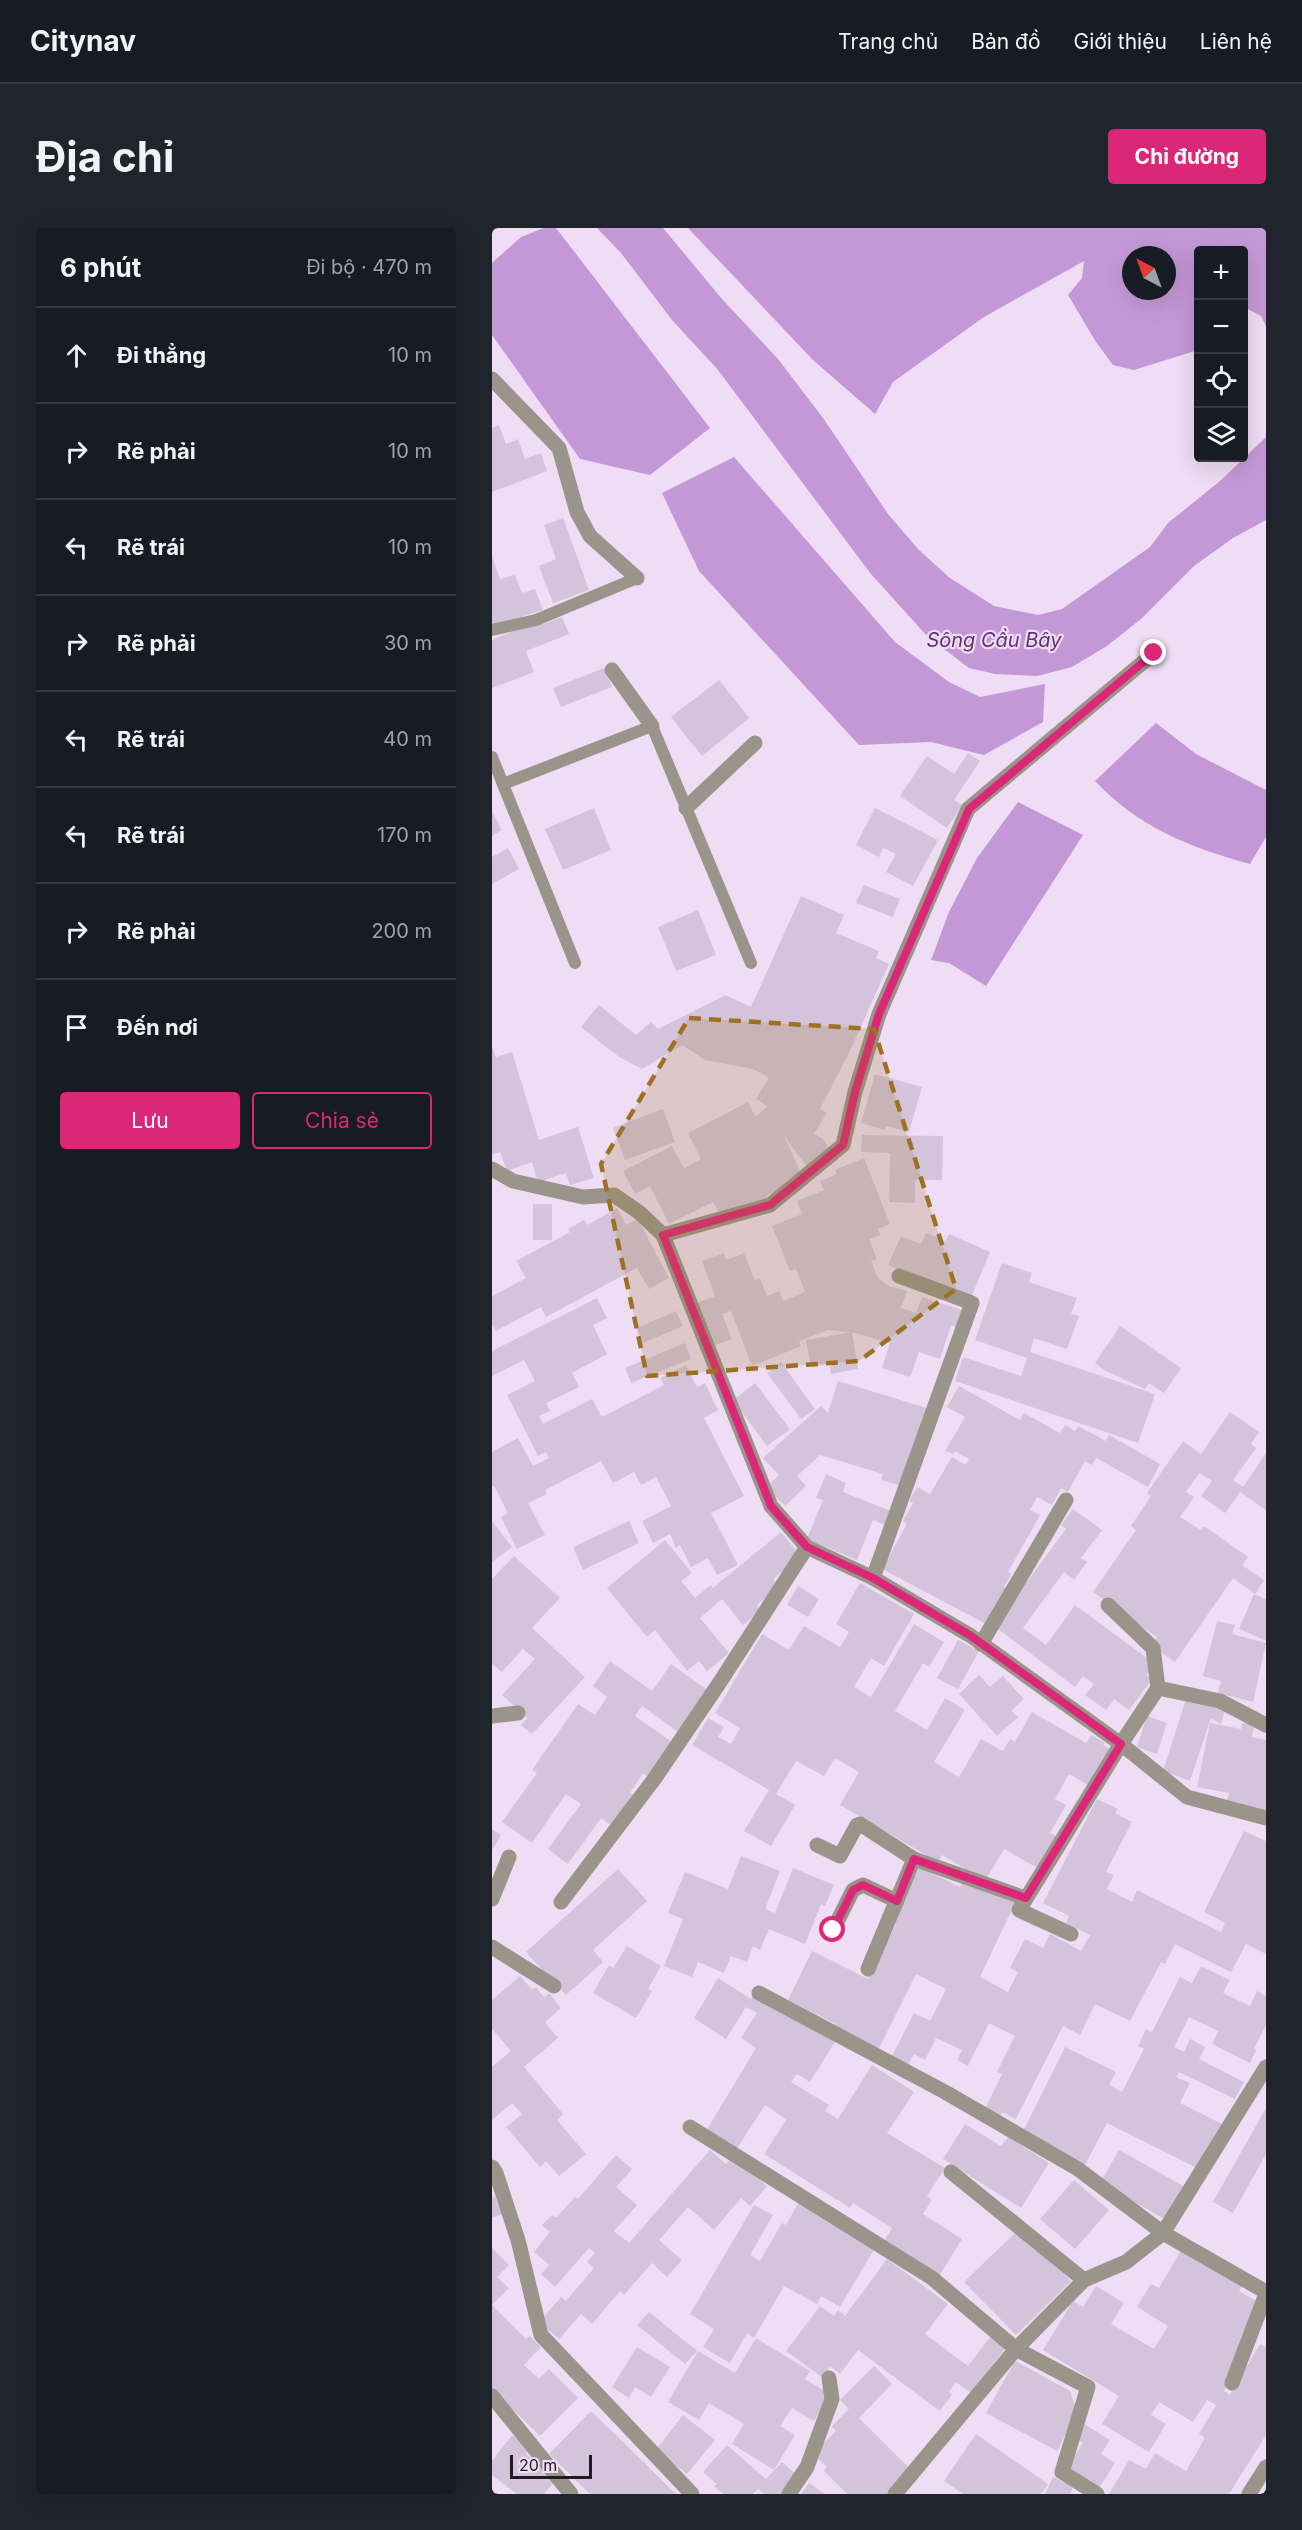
<!DOCTYPE html>
<html lang="vi">
<meta charset="utf-8">
<style>
:root{--surface:#171b24;--page:#20242c;--text:#f1f3f6;--muted:#9ea1a6;--line:#363941;--accent:#db2777}
body{margin:0;font-family:Inter,sans-serif;background:var(--page);color:var(--text)}
.controls{position:absolute;right:18px;top:18px;display:grid;overflow:hidden;border-radius:6px;box-shadow:0 6px 24px #0002}
.controls button{width:54px;height:54px;display:grid;place-items:center;padding:0;border:0;border-bottom:2px solid var(--line);background:var(--surface);color:var(--text);font:30px sans-serif}
.compass{position:absolute;left:630px;top:18px;width:54px;height:54px;border-radius:50%;background:var(--surface);box-shadow:0 6px 24px #0002;rotate:319deg}
.scale{position:absolute;left:18px;bottom:15px;width:82px;box-sizing:border-box;padding-left:6px;border:3px solid #201a22;border-top:0;font-size:16px;line-height:21px;white-space:nowrap;color:#201a22;-webkit-text-stroke:4px #eeddf5;paint-order:stroke}
.stop{position:absolute;width:18px;height:18px;margin:-14px;border:4px solid #db2777;border-radius:50%;background:#fff}
.stop.end{background:#db2777;border-color:#fff;box-shadow:0 2px 6px #0008}
.list{margin:0;padding:0;list-style:none}
h2{display:flex;justify-content:space-between;align-items:center;height:78px;margin:0;padding:0 24px;font-size:26px}
h2 small{font-size:20px;font-weight:400;color:var(--muted)}
.list li{display:grid;grid-template-columns:39px 1fr auto;gap:18px;align-items:center;box-sizing:border-box;height:96px;padding:0 24px;border-top:2px solid var(--line)}
.list b{display:block;font-size:22px;white-space:nowrap}
.list em{font-size:20px;font-style:normal;color:var(--muted)}
.actions{display:flex;gap:12px;padding:18px 24px}
.actions a{flex:1;padding:14px 0;border:2px solid var(--accent);border-radius:6px;text-align:center;font-size:21px;color:var(--accent)}
.actions .main{background:var(--accent);color:#fff}
.icon{flex:none;width:33px;height:33px;fill:none;stroke:currentColor;stroke-width:2;stroke-linecap:round;stroke-linejoin:round}
.map{position:relative;flex:none;width:774px;height:2266px;overflow:hidden;border-radius:6px}
header{display:flex;align-items:center;gap:36px;box-sizing:border-box;height:84px;padding:0 30px;background:var(--surface);border-bottom:2px solid var(--line)}
header strong{font-size:28px}
nav{display:flex;gap:33px;margin-inline-start:auto;font-size:21px}
.intro{display:flex;align-items:center;justify-content:space-between;box-sizing:border-box;height:144px;padding:0 36px}
h1{margin:0;font-size:42px}
.button{padding:15px 27px;border-radius:6px;background:var(--accent);color:#fff;font-size:21px;font-weight:700}
main{display:flex;gap:36px;padding:0 36px}
aside{flex:1;background:var(--surface);border-radius:6px;box-shadow:0 6px 24px #0002}
.map>svg:first-child{display:block}
</style>
<header>
<strong>Citynav</strong>
<nav><a>Trang chủ</a><a>Bản đồ</a><a>Giới thiệu</a><a>Liên hệ</a></nav>
</header>
<div class="intro"><h1>Địa chỉ</h1><a class="button">Chỉ đường</a></div>
<main>
<aside>
<h2>6 phút<small>Đi bộ · 470 m</small></h2>
<ul class="list">
<li><svg class="icon" aria-label="ahead" viewBox="0 0 24 24"><path d="M12 20V5M6 11l6-6 6 6"/></svg><div><b>Đi thẳng</b></div><em>10 m</em></li>
<li><svg class="icon" aria-label="right" viewBox="0 0 24 24"><path d="M7 20v-9h11M14 6l5 5-5 5"/></svg><div><b>Rẽ phải</b></div><em>10 m</em></li>
<li><svg class="icon" aria-label="left" viewBox="0 0 24 24"><path d="M17 20v-9H6M10 6l-5 5 5 5"/></svg><div><b>Rẽ trái</b></div><em>10 m</em></li>
<li><svg class="icon" aria-label="right" viewBox="0 0 24 24"><path d="M7 20v-9h11M14 6l5 5-5 5"/></svg><div><b>Rẽ phải</b></div><em>30 m</em></li>
<li><svg class="icon" aria-label="left" viewBox="0 0 24 24"><path d="M17 20v-9H6M10 6l-5 5 5 5"/></svg><div><b>Rẽ trái</b></div><em>40 m</em></li>
<li><svg class="icon" aria-label="left" viewBox="0 0 24 24"><path d="M17 20v-9H6M10 6l-5 5 5 5"/></svg><div><b>Rẽ trái</b></div><em>170 m</em></li>
<li><svg class="icon" aria-label="right" viewBox="0 0 24 24"><path d="M7 20v-9h11M14 6l5 5-5 5"/></svg><div><b>Rẽ phải</b></div><em>200 m</em></li>
<li><svg class="icon" aria-label="arrive" viewBox="0 0 24 24"><path d="M6 21V4h12l-3 4 3 4H6"/></svg><div><b>Đến nơi</b></div></li>
</ul>
<div class="actions"><a class="main">Lưu</a><a>Chia sẻ</a></div>
</aside>
<div class="map">
<svg width="774" height="2266" viewBox="0 0 774 2266">
<rect width="100%" height="100%" fill="#eeddf5"/>
<g fill="#c498d6" fill-rule="evenodd">
<polygon points="52,0 64,0 218,200 158,247 88,231 0,107 0,35 29,9"/>
<polygon points="105,0 171,0 230,71 286,131 331,190 396,286 427,322 458,350 502,378 546,387 570,381 658,319 676,295 728,253 774,209 774,292 741,310 702,338 649,391 615,418 580,439 545,448 503,446 477,440 435,408 379,346 226,142 180,92 129,25"/>
<path d="M196 0H774V98L769 88 752 79V22H706V122L642 142 621 137 604 114 576 67 590 50 592 33 492 89 401 154 383 186 321 132ZM639 27H675V63H639Z"/>
<polygon points="242,229 403,414 457,454 488,469 553,456 551,494 492,527 439,514 367,517 207,343 170,265"/>
<path d="M664 495 704 526 774 562V609L758 636C699 620 646 599 603 553Z"/>
<polygon points="526,574 591,607 494,758 457,735 439,732 457,684 485,630"/>
</g>
<g fill="#d4c4db">
<polygon points="7,197 14,216 26,211 33,231 49,225 55,243 0,264 0,200"/>
<polygon points="71,290 97,362 61,375 47,338 64,331 52,297"/>
<polygon points="0,328 8,351 23,347 30,365 43,361 51,382 0,398"/>
<polygon points="70,389 77,406 34,423 42,444 0,460 0,412 50,392 52,396"/>
<polygon points="112,440 120,459 69,479 61,460"/>
<polygon points="227,452 257,490 210,528 179,489"/>
<polygon points="476,525 488,533 462,572 470,577 455,600 408,568 435,528 462,546"/>
<polygon points="102,580 119,622 71,642 53,601"/>
<polygon points="383,580 446,612 421,658 394,644 404,626 391,620 387,629 364,617"/>
<polygon points="0,583 10,602 0,608"/>
<polygon points="16,620 27,641 0,656 0,629"/>
<polygon points="372,657 408,671 401,689 364,675"/>
<polygon points="309,668 352,687 344,705 387,723 384,730 397,736 358,823 328,881 335,885 322,906 330,910 341,925 318,943 292,908 309,945 295,952 297,957 274,968 276,972 258,981 255,975 229,989 221,974 177,996 158,958 143,966 131,943 180,918 192,940 209,931 196,905 256,874 263,888 267,886 275,878 264,871 277,850 261,841 213,832 190,817 150,841 127,829 89,799 107,777 144,807 159,794 166,801 234,767 259,779"/>
<polygon points="206,682 224,727 184,743 166,699"/>
<polygon points="0,818 4,829 20,824 47,912 86,899 102,950 78,957 74,945 46,954 40,934 15,943 8,924 0,927"/>
<polygon points="383,846 430,859 417,904 394,898 393,902 369,895"/>
<polygon points="171,881 183,914 133,932 121,900"/>
<polygon points="370,907 451,908 450,952 423,952 423,975 397,974 398,925 369,924"/>
<polygon points="372,930 398,996 386,1001 389,1007 377,1011 385,1031 379,1033 386,1050 397,1058 415,1063 409,1080 424,1085 430,1069 473,1083 467,1100 459,1097 448,1131 427,1124 418,1149 390,1140 398,1115 363,1105 336,1102 307,1113 309,1118 260,1138 239,1083 230,1086 240,1111 221,1118 205,1075 223,1068 210,1033 232,1025 234,1032 252,1025 263,1052 268,1050 275,1068 287,1063 291,1073 313,1064 304,1041 298,1043 280,998 310,986 305,973 332,962 328,953 345,946 343,942"/>
<rect x="41" y="976" width="19" height="36"/>
<polygon points="125,980 134,997 146,991 177,1050 157,1061 145,1040 54,1089 49,1079 4,1103 0,1096 0,1068 34,1050 24,1033 78,1004 76,1001 92,992 95,997"/>
<polygon points="434,1005 454,1013 457,1006 498,1024 478,1072 396,1037 409,1008 429,1016"/>
<polygon points="510,1035 540,1045 537,1054 585,1070 579,1086 587,1088 575,1121 542,1110 538,1124 663,1166 646,1215 463,1153 471,1129 529,1148 535,1130 483,1112"/>
<polygon points="105,1070 115,1090 101,1097 115,1126 80,1145 87,1159 54,1175 58,1183 47,1188 51,1196 100,1171 110,1189 172,1157 168,1150 194,1137 205,1159 213,1155 226,1182 212,1190 252,1268 219,1285 246,1337 225,1347 216,1330 199,1339 188,1317 184,1320 178,1306 161,1315 150,1293 179,1278 164,1249 149,1257 142,1244 121,1255 109,1233 53,1262 55,1266 36,1275 53,1307 25,1321 9,1289 16,1285 2,1258 0,1259 0,1224 26,1210 41,1238 57,1230 54,1224 46,1228 15,1167 43,1153 32,1132 0,1148 0,1123"/>
<polygon points="184,1083 191,1098 151,1115 145,1100"/>
<polygon points="628,1098 689,1140 672,1165 657,1155 653,1161 612,1142 603,1135"/>
<polygon points="360,1104 366,1141 339,1146 338,1136 319,1139 314,1112"/>
<polygon points="193,1115 199,1131 139,1155 133,1140"/>
<polygon points="289,1134 323,1181 309,1191 275,1145"/>
<polygon points="346,1153 438,1181 410,1258 389,1252 391,1246 328,1227 305,1248 314,1258 293,1278 274,1259 287,1247 271,1230 329,1178 336,1185"/>
<polygon points="263,1155 298,1201 275,1218 241,1172"/>
<polygon points="467,1158 528,1192 532,1185 568,1205 573,1197 583,1203 586,1198 614,1213 617,1207 668,1236 656,1259 604,1230 600,1237 593,1233 576,1264 569,1260 560,1277 545,1269 538,1282 548,1287 516,1344 519,1346 512,1359 516,1361 496,1397 390,1341 415,1296 411,1293 421,1275 417,1273 425,1259 438,1266 460,1229 474,1237 477,1231 463,1223 461,1226 453,1223 473,1189 455,1179"/>
<polygon points="738,1184 767,1204 759,1216 764,1220 741,1252 751,1259 774,1225 774,1282 748,1264 733,1285 709,1268 720,1253 707,1245 694,1264 702,1269 688,1289 709,1302 712,1298 756,1329 750,1337 772,1352 763,1366 741,1350 683,1434 659,1417 665,1409 601,1364 644,1302 639,1298 659,1268 655,1265 691,1213 709,1226"/>
<polygon points="334,1246 354,1255 351,1264 401,1284 395,1298 381,1292 365,1332 315,1311 331,1272 324,1270"/>
<polygon points="581,1281 610,1302 589,1330 595,1334 582,1352 572,1344 531,1400 554,1417 583,1377 663,1436 654,1447 660,1451 637,1482 622,1471 614,1482 593,1467 602,1456 591,1448 583,1459 502,1398 574,1301 569,1297"/>
<polygon points="0,1293 20,1319 0,1334"/>
<polygon points="137,1293 147,1315 91,1342 81,1319"/>
<polygon points="289,1304 306,1325 296,1334 298,1337 281,1351 287,1358 265,1377 269,1382 251,1397 230,1371 208,1390 237,1425 215,1443 207,1433 195,1443 163,1402 155,1409 115,1360 173,1312 200,1345 189,1353 203,1370 219,1357 221,1360"/>
<polygon points="22,1328 68,1370 40,1400 93,1449 40,1506 29,1497 35,1490 10,1467 43,1431 31,1421 10,1444 0,1436 0,1351"/>
<polygon points="368,1355 422,1386 392,1438 379,1430 362,1459 379,1469 422,1396 452,1414 437,1439 431,1435 403,1483 435,1502 453,1470 473,1482 442,1534 467,1549 489,1511 511,1523 518,1511 523,1514 540,1484 594,1515 599,1507 613,1515 611,1517 621,1523 600,1559 577,1546 563,1571 574,1577 558,1605 566,1609 547,1641 512,1621 493,1653 450,1627 446,1634 348,1577 367,1544 343,1530 332,1548 304,1533 284,1566 303,1577 279,1618 252,1603 277,1562 200,1517 216,1490 232,1499 226,1509 239,1516 248,1500 223,1485 270,1406 297,1422 312,1398 348,1419 357,1404 344,1396"/>
<polygon points="306,1358 327,1371 316,1389 295,1377"/>
<polygon points="762,1366 774,1371 774,1413 747,1401"/>
<polygon points="725,1393 743,1397 740,1406 774,1415 761,1474 726,1465 729,1453 711,1448"/>
<polygon points="466,1412 487,1423 466,1461 445,1450"/>
<polygon points="118,1433 160,1463 179,1436 218,1464 189,1506 150,1478 143,1488 183,1516 158,1551 151,1545 138,1565 145,1570 123,1600 109,1590 76,1636 56,1621 89,1576 74,1566 40,1615 10,1594 45,1545 40,1542 86,1476 103,1487 115,1469 101,1458"/>
<polygon points="487,1447 498,1459 511,1448 532,1471 519,1483 526,1489 505,1508 467,1466"/>
<polygon points="694,1471 734,1478 729,1496 719,1490 698,1553 671,1543"/>
<polygon points="655,1488 675,1495 665,1526 645,1519"/>
<polygon points="718,1495 749,1501 750,1495 762,1497 760,1509 774,1512 774,1585 746,1580 748,1575 735,1572 737,1565 705,1559"/>
<polygon points="605,1571 626,1581 623,1585 640,1594 614,1644 622,1647 615,1661 640,1674 645,1662 729,1704 733,1695 712,1684 752,1603 774,1613 774,1726 754,1716 739,1744 683,1716 673,1736 669,1734 638,1793 603,1776 588,1807 571,1798 524,1891 510,1884 507,1891 492,1883 510,1846 505,1844 523,1808 497,1795 476,1838 465,1832 470,1822 444,1810 433,1832 422,1826 414,1840 398,1832 422,1785 438,1793 454,1761 424,1746 385,1824 341,1803 344,1796 296,1772 320,1723 376,1751 404,1696 400,1694 428,1639 468,1659 472,1651 524,1673 488,1749 516,1764 526,1744 518,1740 533,1711 551,1720 558,1706 589,1723 598,1707 574,1695 577,1688 551,1675"/>
<polygon points="0,1601 9,1607 0,1622"/>
<polygon points="249,1628 288,1643 273,1681 283,1685 301,1640 342,1657 333,1678 329,1676 313,1716 277,1701 268,1722 261,1718 255,1734 239,1728 232,1745 206,1734 200,1749 172,1738 191,1691 176,1685 193,1644 236,1661"/>
<polygon points="126,1641 155,1673 101,1722 111,1734 74,1767 34,1724"/>
<polygon points="135,1718 169,1738 156,1761 160,1763 144,1790 101,1765 117,1737 121,1740"/>
<polygon points="709,1738 738,1752 731,1765 758,1778 765,1763 774,1768 774,1797 762,1821 764,1822 758,1835 720,1816 726,1803 697,1789 682,1819 692,1824 698,1811 713,1819 707,1831 752,1854 743,1871 687,1844 684,1849 698,1855 688,1875 730,1896 707,1941 615,1895 593,1937 530,1905 573,1819 624,1844 617,1857 630,1864 652,1821 646,1818 654,1801 660,1804 688,1749 700,1755"/>
<polygon points="28,1748 40,1762 44,1759 52,1769 57,1765 69,1780 53,1794 66,1810 32,1839 71,1886 65,1892 94,1926 67,1948 54,1933 48,1939 14,1899 30,1886 20,1875 0,1892 0,1839 19,1823 0,1801 0,1772"/>
<polygon points="226,1750 259,1771 262,1766 346,1809 318,1854 305,1846 299,1854 337,1877 333,1883 346,1891 380,1837 422,1864 395,1905 453,1940 435,1968 440,1972 431,1986 470,2011 446,2050 391,2015 400,2000 361,1975 358,1980 272,1926 294,1892 281,1882 273,1877 244,1922 214,1903 264,1820 249,1810 265,1785 254,1779 234,1811 202,1790"/>
<polygon points="774,1880 774,1926 741,1985 721,1974"/>
<polygon points="473,1896 509,1918 516,1909 557,1935 529,1980 451,1931"/>
<polygon points="218,1922 234,1936 241,1928 275,1958 258,1978 249,1970 222,2002 196,1979 167,2012 190,2032 175,2049 160,2035 132,2067 128,2063 100,2096 89,2086 67,2111 47,2094 69,2069 74,2073 102,2040 95,2034 103,2025 97,2020 63,2059 49,2046 57,2037 42,2024 58,2004 50,1997 60,1987 64,1990 83,1969 86,1971 124,1927 140,1941 124,1959 145,1977 122,2003 137,2015"/>
<polygon points="627,1922 695,1960 676,1993 608,1955"/>
<polygon points="582,1952 617,1982 583,2021 548,1991"/>
<polygon points="3,1968 10,1986 0,1990 0,1970"/>
<polygon points="307,1974 384,2018 348,2079 329,2068 325,2076 292,2058 262,2110 255,2105 238,2135 211,2119 222,2101 198,2086 262,1977 281,1987 258,2027 268,2033 290,1995 294,1997"/>
<polygon points="524,2004 543,2023 547,2020 579,2053 524,2107 472,2054"/>
<polygon points="691,2019 752,2055 747,2063 768,2075 748,2110 754,2114 734,2148 739,2152 732,2163 738,2167 768,2116 774,2119 774,2207 737,2266 617,2266 637,2232 654,2241 663,2225 694,2243 713,2210 707,2206 724,2177 715,2172 701,2194 667,2174 659,2187 674,2196 657,2224 610,2196 627,2168 551,2122 581,2073 591,2079 604,2058 632,2075 619,2096 662,2121 676,2098 645,2079 659,2056 667,2060"/>
<polygon points="0,2020 17,2037 5,2049 17,2060 0,2077"/>
<polygon points="395,2031 456,2076 433,2106 476,2138 499,2108 514,2119 479,2165 464,2154 457,2164 460,2167 448,2183 366,2122 348,2146 338,2138 330,2149 294,2123 328,2078 342,2088 346,2082 353,2088"/>
<polygon points="0,2077 34,2111 38,2108 49,2119 32,2137 47,2151 57,2141 86,2170 48,2208 0,2161"/>
<polygon points="157,2084 205,2123 193,2136 145,2097"/>
<polygon points="264,2110 318,2143 313,2151 338,2166 322,2193 300,2180 288,2198 303,2207 282,2242 240,2216 252,2196 217,2175 207,2192 176,2174 206,2123 243,2145"/>
<polygon points="145,2119 178,2139 159,2169 143,2159 137,2170 120,2159"/>
<polygon points="523,2133 578,2163 585,2185 565,2223 494,2185"/>
<polygon points="382,2138 400,2156 367,2190 420,2243 396,2266 355,2266 332,2243 335,2239 321,2226 344,2203 340,2198 357,2181 348,2172"/>
<polygon points="99,2183 130,2213 184,2266 98,2266 57,2226"/>
<polygon points="191,2187 223,2212 195,2246 164,2222"/>
<polygon points="592,2196 618,2212 609,2226 623,2235 607,2260 575,2239 591,2215 583,2209"/>
<polygon points="484,2206 556,2256 549,2266 471,2266 452,2253"/>
<polygon points="20,2207 38,2220 34,2226 54,2241 51,2244 63,2253 52,2266 25,2266 0,2247 0,2233"/>
<polygon points="235,2217 274,2251 290,2234 307,2249 295,2266 272,2266 266,2261 261,2266 231,2266 222,2258 225,2256 211,2244"/>
<polygon points="561,2249 581,2259 578,2266 553,2266"/>
<polygon points="317,2255 333,2266 309,2266"/>
</g>
<g fill="none" stroke-linecap="round" stroke-linejoin="round">
<g stroke="#9a948a" stroke-width="12">
<polyline points="0,402 44,392 145,350"/>
<polyline points="0,529 83,735"/>
<polyline points="11,556 160,498 259,735"/>
</g>
<g stroke="#9a948a" stroke-width="15">
<polyline points="0,151 67,220 85,284 98,308 145,350"/>
<polyline points="120,442 160,498"/>
<polyline points="194,580 263,515"/>
<polyline points="0,941 21,953 91,969 122,967 148,985 171,1007 279,1278 315,1319 381,1350 479,1408 629,1516 695,1569 774,1590"/>
<polyline points="171,1007 278,977 351,917 363,864 387,786 476,581 662,425"/>
<polyline points="381,1350 480,1075 407,1048"/>
<polyline points="616,1377 661,1420 666,1460"/>
<polyline points="489,1416 574,1272"/>
<polyline points="0,1488 26,1485"/>
<polyline points="325,1617 348,1628 365,1597 368,1596 422,1631 533,1670"/>
<polyline points="0,1671 17,1629"/>
<polyline points="69,1674 163,1550 228,1454 315,1319"/>
<polyline points="341,1702 361,1662 371,1657 405,1673"/>
<polyline points="579,1706 527,1682 629,1516 666,1460 728,1473 774,1497"/>
<polyline points="0,1719 62,1758"/>
<polyline points="376,1741 422,1631"/>
<polyline points="267,1765 453,1864 586,1941 671,2005 774,2064"/>
<polyline points="198,1899 440,2050 524,2121 596,2159 570,2244 605,2266"/>
<polyline points="0,1939 4,1945 26,2012 49,2107 200,2266"/>
<polyline points="459,1944 592,2052"/>
<polyline points="740,2155 774,2066"/>
<polyline points="0,2168 79,2266"/>
<polyline points="297,2266 315,2239 340,2171 337,2150"/>
<polyline points="403,2266 524,2121 592,2052 634,2034 671,2005 774,1839"/>
<polyline points="757,2266 774,2239"/>
</g>
</g>
<g fill="none" stroke-linecap="round" stroke-linejoin="round">
<polyline stroke="#db2777" stroke-width="8" points="341,1702 361,1662 371,1657 405,1673 422,1631 534,1670 629,1516 479,1408 381,1350 315,1319 279,1278 171,1007 278,977 351,917 363,864 387,786 477,581 662,425"/>
</g>
<path fill="#9d7121" fill-opacity="0.2" stroke="#9d7121" stroke-width="4.5" stroke-dasharray="12 8" stroke-linejoin="round" d="M197 790 382 801 464 1061 367 1133 155 1148 109 936Z"/>
<g text-anchor="middle" dominant-baseline="central" stroke-width="4.5" stroke-linejoin="round" paint-order="stroke">
<g font-size="20" font-style="italic" fill="#642f78" stroke="#eeddf5">
<text x="502" y="412">Sông Cầu Bây</text>
</g>
</g>
</svg>
<div class="controls">
<button>+</button>
<button>−</button>
<button><svg class="icon" aria-label="locate" viewBox="0 0 24 24"><circle cx="12" cy="12" r="6"/><path d="M12 2v4M12 18v4M2 12h4M18 12h4"/></svg></button>
<button><svg class="icon" aria-label="layers" viewBox="0 0 24 24"><path d="M12 4l9 5-9 5-9-5zM3 14l9 5 9-5"/></svg></button>
</div>
<svg class="compass" viewBox="-18 -18 36 36"><path d="M0-13l5 13h-10z" fill="#e53935"/><path d="M0 13l5-13h-10z" fill="#9ea1a6"/></svg>
<div class="scale">20 m</div>
<div class="stop" style="left:341px;top:1702px"></div>
<div class="stop end" style="left:662px;top:425px"></div>
</div>
</main>
